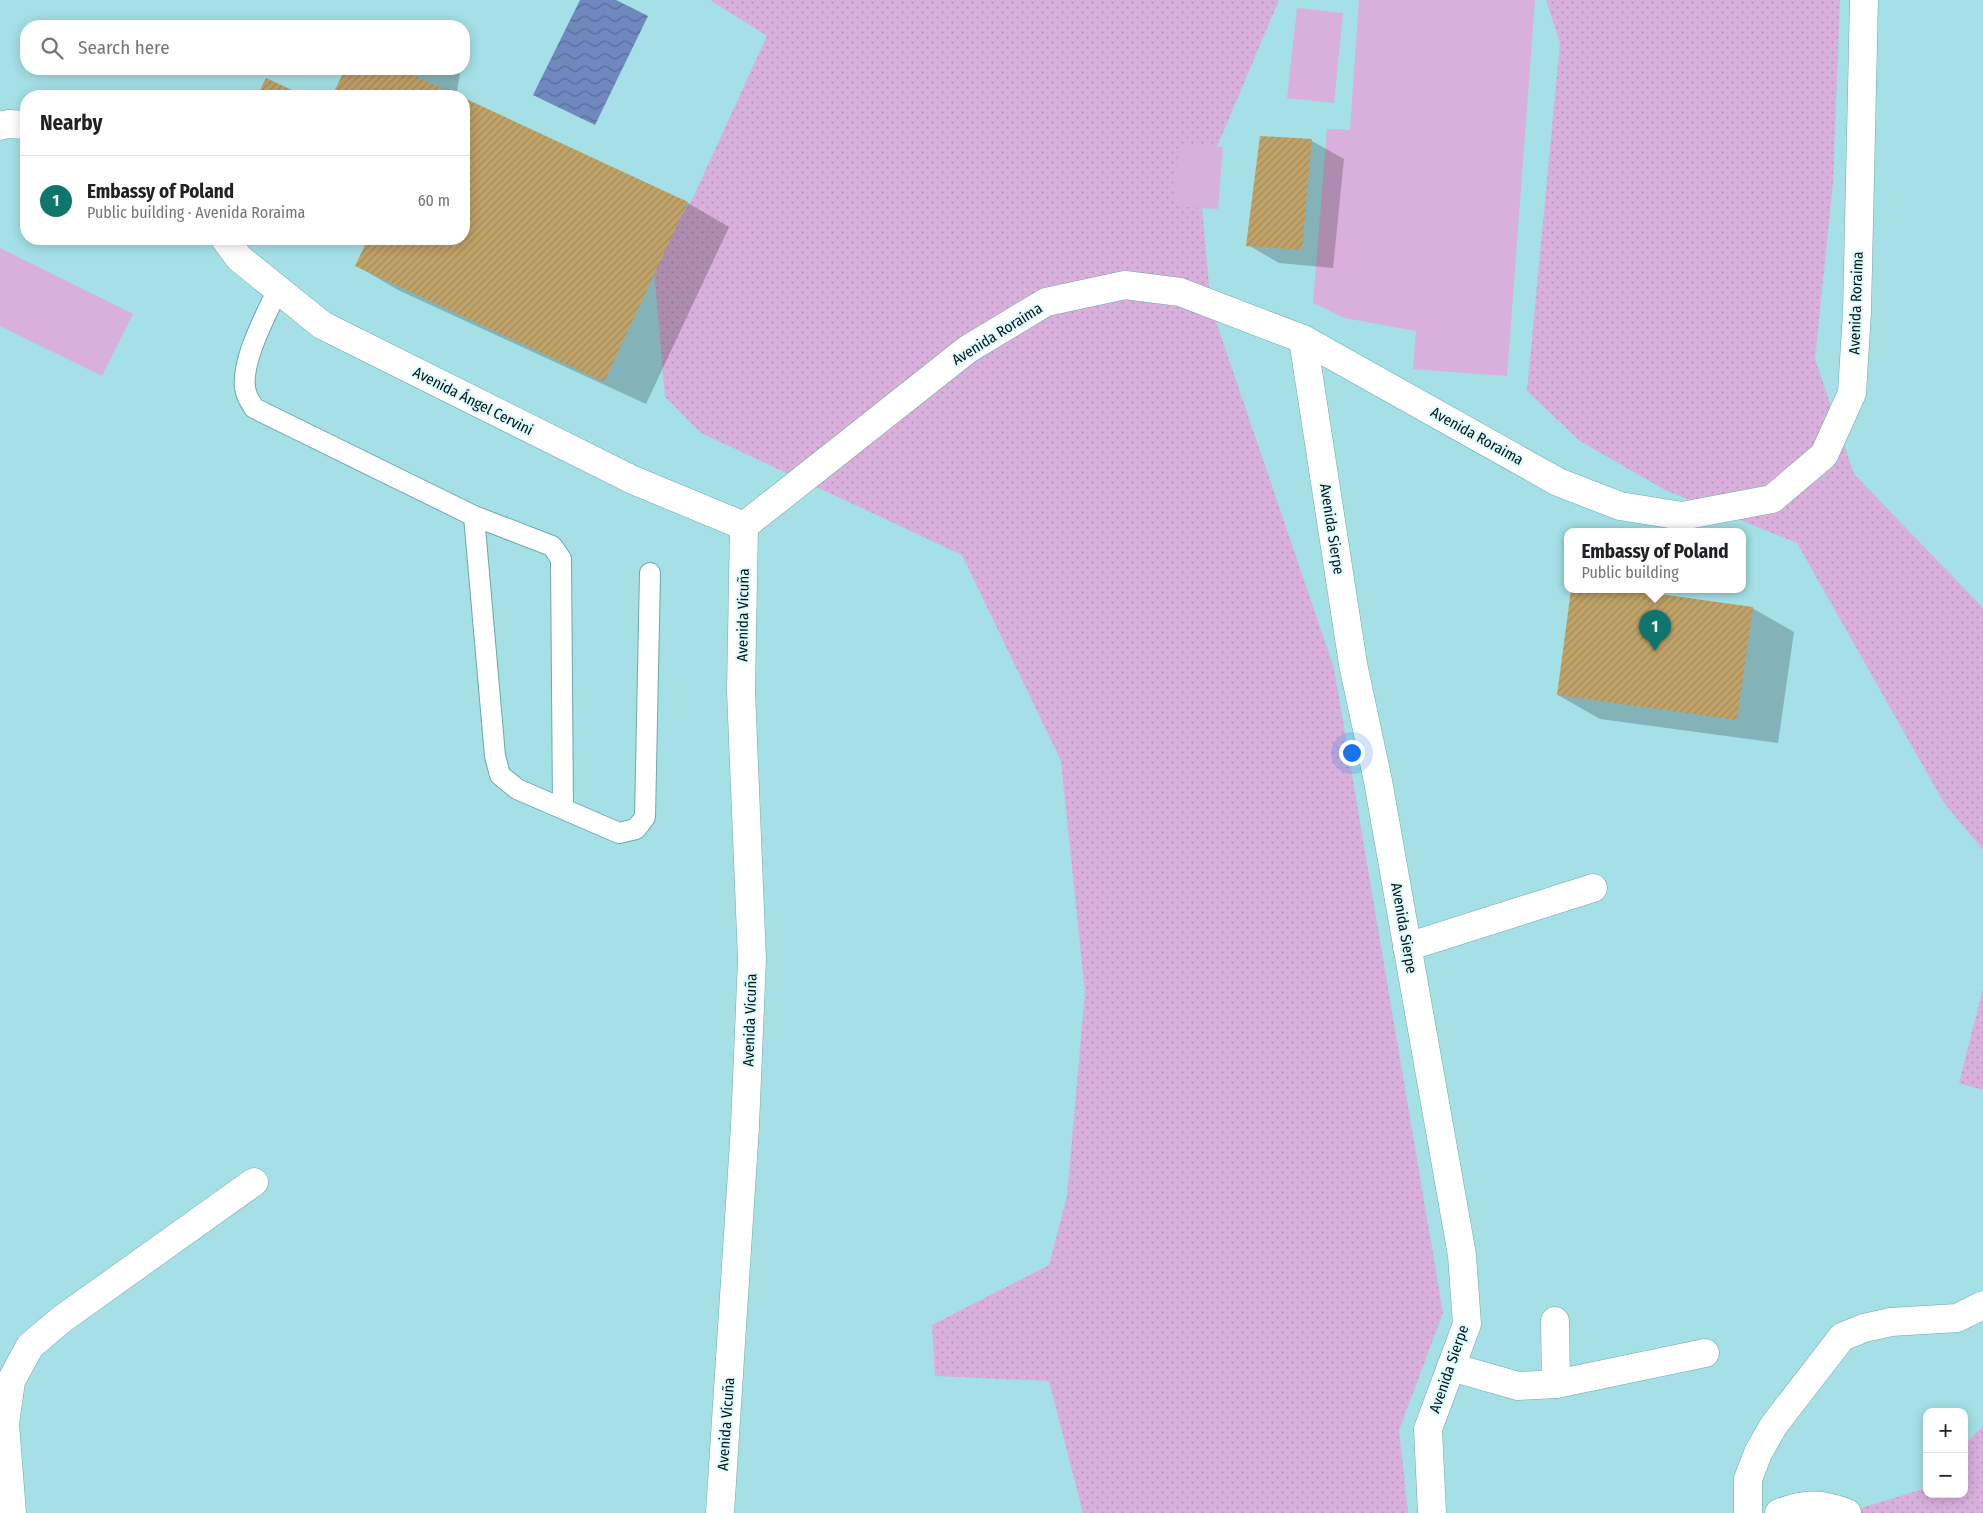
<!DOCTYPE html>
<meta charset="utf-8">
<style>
:root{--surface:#fff;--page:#f6f6f6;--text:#202124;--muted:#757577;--line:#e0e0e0;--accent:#0f766e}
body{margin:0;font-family:"Fira Sans Condensed",sans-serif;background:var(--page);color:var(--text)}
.controls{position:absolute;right:15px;bottom:15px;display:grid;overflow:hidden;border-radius:10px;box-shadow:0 2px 12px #0003}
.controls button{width:45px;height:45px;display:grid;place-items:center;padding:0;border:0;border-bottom:1px solid var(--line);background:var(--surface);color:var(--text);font:25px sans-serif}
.you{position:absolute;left:1351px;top:752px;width:18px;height:18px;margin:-12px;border:4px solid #fff;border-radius:50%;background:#1a73e8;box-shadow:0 0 0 8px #1a73e833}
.badge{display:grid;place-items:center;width:32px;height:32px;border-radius:50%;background:var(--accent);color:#fff;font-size:16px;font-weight:700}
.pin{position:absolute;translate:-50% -41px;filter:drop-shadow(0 1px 2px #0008)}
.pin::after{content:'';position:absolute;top:26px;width:18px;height:15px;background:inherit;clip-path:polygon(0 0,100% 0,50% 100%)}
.popup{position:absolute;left:1564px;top:528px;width:182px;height:65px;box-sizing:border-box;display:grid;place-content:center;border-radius:10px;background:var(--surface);filter:drop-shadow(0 1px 4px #0005);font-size:16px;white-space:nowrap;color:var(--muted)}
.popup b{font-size:19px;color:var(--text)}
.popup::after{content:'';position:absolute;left:50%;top:100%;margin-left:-10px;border:10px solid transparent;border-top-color:var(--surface)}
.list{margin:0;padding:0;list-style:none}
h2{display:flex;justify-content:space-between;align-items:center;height:65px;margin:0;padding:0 20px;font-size:21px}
h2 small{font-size:16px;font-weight:400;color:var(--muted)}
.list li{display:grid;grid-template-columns:32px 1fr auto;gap:15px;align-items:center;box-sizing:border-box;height:90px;padding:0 20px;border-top:1px solid var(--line)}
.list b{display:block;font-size:19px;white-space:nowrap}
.list p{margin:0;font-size:16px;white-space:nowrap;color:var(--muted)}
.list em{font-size:16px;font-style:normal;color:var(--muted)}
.icon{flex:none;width:28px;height:28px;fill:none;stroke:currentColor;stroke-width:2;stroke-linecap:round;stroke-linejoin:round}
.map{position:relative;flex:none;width:1983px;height:1513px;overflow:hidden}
.search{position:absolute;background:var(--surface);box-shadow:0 2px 12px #0003;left:20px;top:20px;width:450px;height:55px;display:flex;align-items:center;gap:12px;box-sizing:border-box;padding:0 18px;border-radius:20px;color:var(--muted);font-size:19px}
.panel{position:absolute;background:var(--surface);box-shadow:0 2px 12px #0003;left:20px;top:90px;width:450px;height:155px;border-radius:20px}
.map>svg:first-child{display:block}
</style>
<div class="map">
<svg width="1983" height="1513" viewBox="0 0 1983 1513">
<defs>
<pattern id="green-dots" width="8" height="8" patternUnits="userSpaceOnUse" patternTransform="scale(1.25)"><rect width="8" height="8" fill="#d9afdb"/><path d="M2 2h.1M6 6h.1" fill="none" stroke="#b896bb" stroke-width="1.8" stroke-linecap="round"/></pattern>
<pattern id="water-waves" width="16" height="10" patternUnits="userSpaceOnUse" patternTransform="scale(1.25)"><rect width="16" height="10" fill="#6f88bd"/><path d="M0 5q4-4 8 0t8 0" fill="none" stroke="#596e99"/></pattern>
<pattern id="building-hatch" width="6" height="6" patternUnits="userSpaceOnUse" patternTransform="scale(1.25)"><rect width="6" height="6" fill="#c0a368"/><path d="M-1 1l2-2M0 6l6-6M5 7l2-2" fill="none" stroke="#a38b59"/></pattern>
</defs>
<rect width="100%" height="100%" fill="#a4e0e6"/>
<g fill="url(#green-dots)">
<polygon points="710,0 1279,0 1200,187 1211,307 1334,668 1443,1313 1399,1430 1408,1513 1083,1513 1049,1381 935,1376 932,1325 1049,1265 1067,1196 1085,993 1061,761 962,555 701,433 665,397 653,257 692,200 767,36"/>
<polygon points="1546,0 1840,0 1833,182 1815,359 1854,474 1983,608 1983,850 1944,803 1797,543 1665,490 1580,441 1527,391 1560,43"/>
<polygon points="1983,989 1983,1090 1959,1083"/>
<polygon points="1983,1426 1983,1513 1845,1513 1923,1489 1927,1485 1927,1494 1964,1494 1964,1445"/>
</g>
<g fill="#d9afdb">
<polygon points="1359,0 1535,0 1507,376 1413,369 1416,331 1345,318 1313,303 1327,129 1350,130"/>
<polygon points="1297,8 1343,13 1334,103 1287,98"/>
<polygon points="1179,144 1223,147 1218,209 1174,206"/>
<polygon points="0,248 133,314 102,376 0,326"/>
</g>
<polygon fill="url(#water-waves)" points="580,0 616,0 648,16 595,125 533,95"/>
<g fill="#0003">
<polygon points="346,69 452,69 460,74 456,96 333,96"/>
<polygon points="464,100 688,203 729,227 646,404 398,290 357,266 370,239 464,239"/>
<polygon points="1261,137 1312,141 1344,159 1333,268 1279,263 1248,245"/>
<polygon points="1573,590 1622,590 1752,608 1794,632 1778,743 1600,719 1558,695"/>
</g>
<g fill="url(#building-hatch)">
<polygon points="345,69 416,69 415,76 459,96 332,96"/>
<polygon points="266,78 305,96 257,96"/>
<polygon points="464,98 688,202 604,382 355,266 368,239 464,239"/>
<polygon points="1260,136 1312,139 1302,250 1246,246"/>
<polygon points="1571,590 1631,590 1753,607 1737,720 1557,695"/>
</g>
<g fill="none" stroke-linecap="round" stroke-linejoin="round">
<defs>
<g id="lane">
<path d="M278 289C267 313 236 369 247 395 248 399 252 404 254 408L474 516 552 546 561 559 563 808"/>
<polyline points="474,516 495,756 500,775 517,789 619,833 636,829 645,817 650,573"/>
</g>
<g id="street">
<polyline points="0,126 8,124 26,125"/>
<polyline points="225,239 239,258 322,325 633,480 744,526"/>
<polyline points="1303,339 1353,664 1378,781 1462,1255 1467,1324 1428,1429 1432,1513"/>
<polyline points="744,526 968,349 1046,302 1125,285 1180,292 1303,339 1558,482 1620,506 1682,516 1772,499 1824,455 1852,393 1857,312 1864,0"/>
<polyline points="1407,947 1593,888"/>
<polyline points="1555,1321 1556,1384"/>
<polyline points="1451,1367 1518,1386 1556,1384 1705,1353"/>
<polyline points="12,1513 5,1424 11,1381 30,1346 62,1319 254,1182"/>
<polyline points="720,1513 745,1126 752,959 741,691 744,526"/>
<polyline points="1748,1513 1748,1479 1758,1453 1774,1425 1842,1337 1864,1328 1891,1322 1957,1318 1983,1305"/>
<path d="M1779 1513C1804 1503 1822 1503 1847 1513"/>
</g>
</defs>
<use href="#lane" stroke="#6ea8ae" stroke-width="22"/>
<use href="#street" stroke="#6ea8ae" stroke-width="29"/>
<use href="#lane" stroke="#fff" stroke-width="20"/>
<use href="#street" stroke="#fff" stroke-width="28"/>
</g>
<g text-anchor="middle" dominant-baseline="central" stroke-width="4" stroke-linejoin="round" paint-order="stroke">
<g font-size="15" fill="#001517" stroke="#defbfe">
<text transform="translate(1856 303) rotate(-88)">Avenida Roraima</text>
<text transform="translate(997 334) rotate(-32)">Avenida Roraima</text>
<text transform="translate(473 401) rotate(27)">Avenida Ángel Cervini</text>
<text transform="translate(1477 436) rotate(29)">Avenida Roraima</text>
<text transform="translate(1332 529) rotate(81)">Avenida Sierpe</text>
<text transform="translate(743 615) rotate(-89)">Avenida Vicuña</text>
<text transform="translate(1404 928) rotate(80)">Avenida Sierpe</text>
<text transform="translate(750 1020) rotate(-88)">Avenida Vicuña</text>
<text transform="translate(1449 1369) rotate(-71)">Avenida Sierpe</text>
<text transform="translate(726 1424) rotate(-86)">Avenida Vicuña</text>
</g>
</g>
</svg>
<div class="controls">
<button>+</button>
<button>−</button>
</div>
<div class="you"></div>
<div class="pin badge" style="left:1655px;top:651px">1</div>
<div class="popup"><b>Embassy of Poland</b>Public building</div>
<div class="search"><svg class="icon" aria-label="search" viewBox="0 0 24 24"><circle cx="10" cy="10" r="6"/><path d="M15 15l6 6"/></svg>Search here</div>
<section class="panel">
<h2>Nearby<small></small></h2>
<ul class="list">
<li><span class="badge">1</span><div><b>Embassy of Poland</b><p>Public building · Avenida Roraima</p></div><em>60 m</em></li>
</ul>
</section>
</div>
